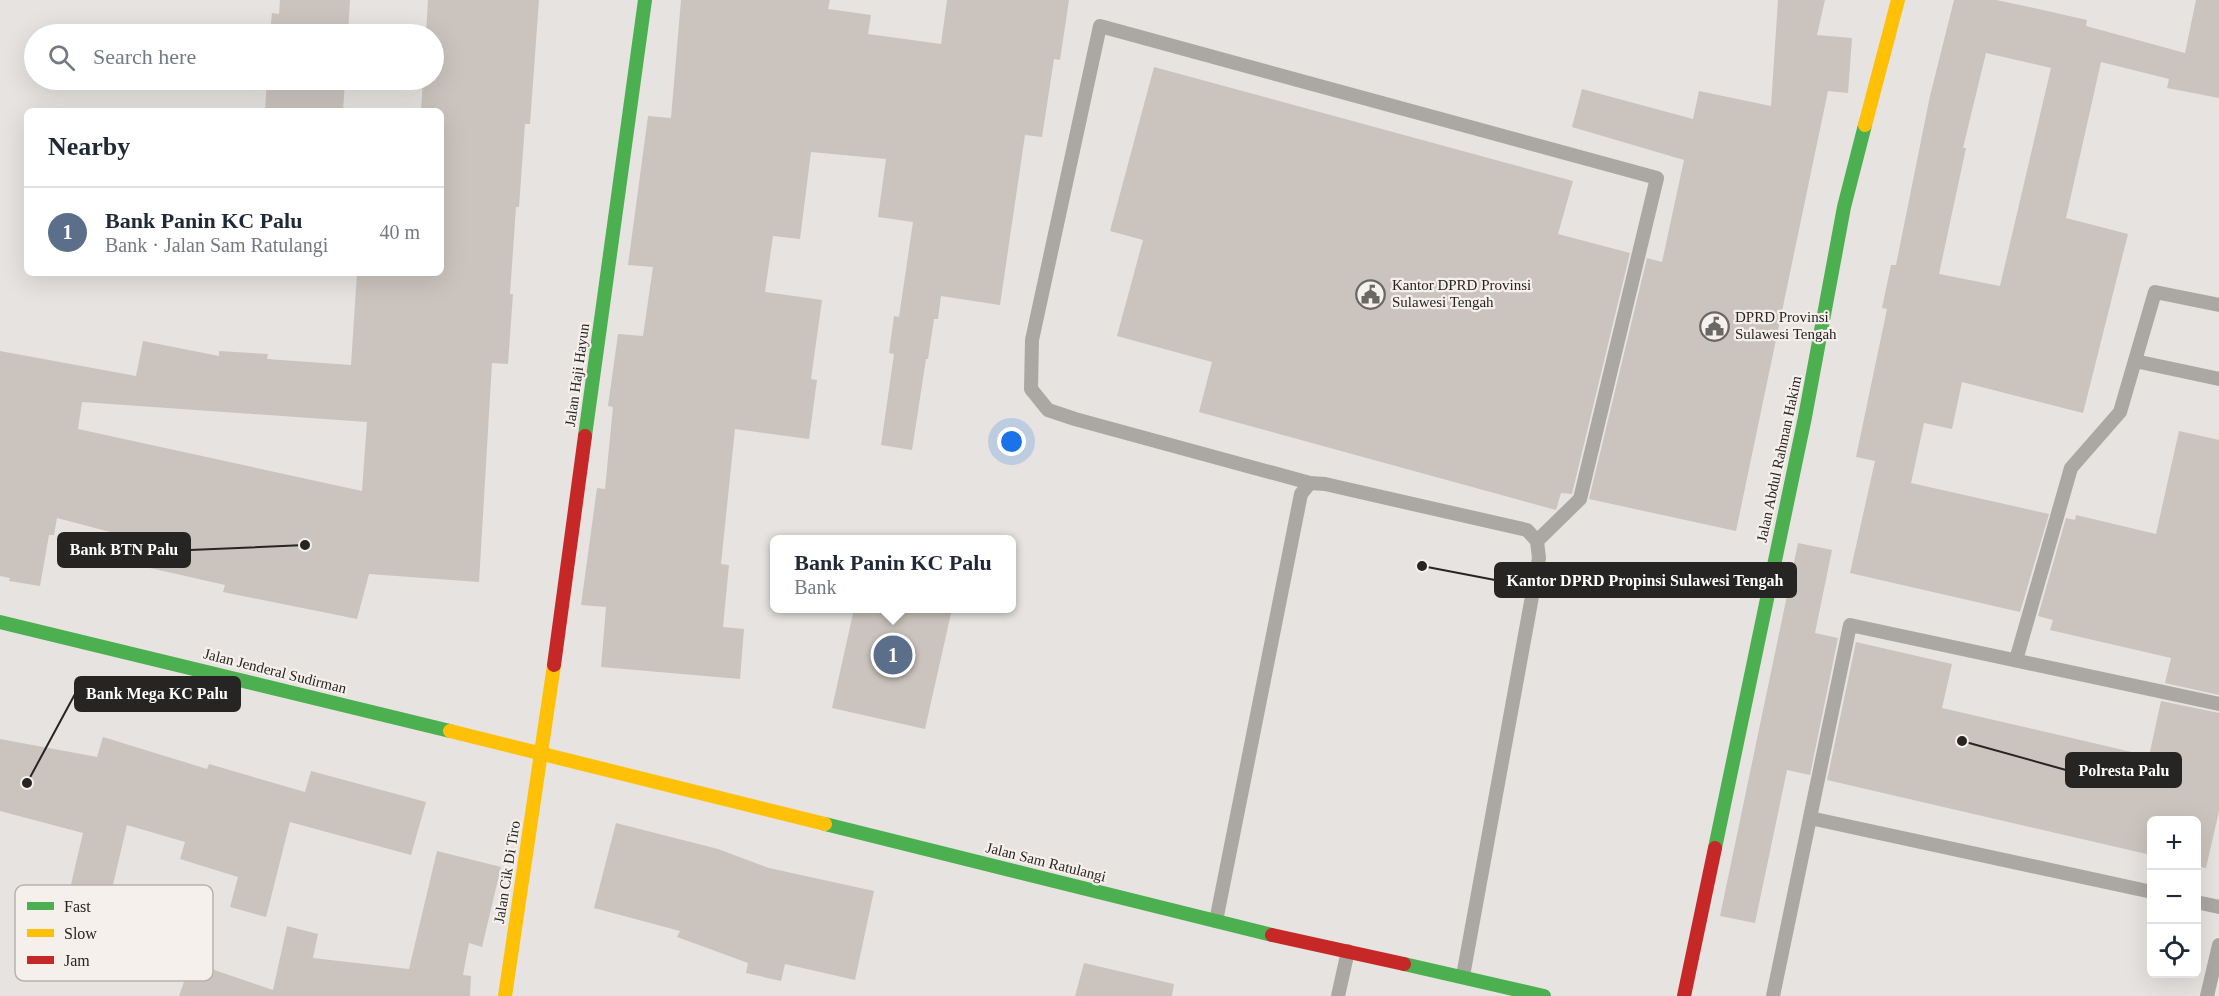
<!DOCTYPE html>
<meta charset="utf-8">
<style>
:root{--surface:#fff;--page:#f6f6f7;--text:#1f2937;--muted:#747a83;--line:#e0e1e3;--accent:#6a6865}
body{margin:0;font-family:"Times New Roman",serif;background:var(--page);color:var(--text)}
.controls{position:absolute;right:18px;bottom:18px;display:grid;overflow:hidden;border-radius:9px;box-shadow:0 6px 24px #0002}
.controls button{width:54px;height:54px;display:grid;place-items:center;padding:0;border:0;border-bottom:2px solid var(--line);background:var(--surface);color:var(--text);font:30px sans-serif}
.you{position:absolute;left:1012px;top:442px;width:21px;height:21px;margin:-15px;border:4px solid #fff;border-radius:50%;background:#1a73e8;box-shadow:0 0 0 9px #1a73e833}
.badge{display:grid;place-items:center;width:39px;height:39px;border-radius:50%;background:var(--accent);color:#fff;font-size:20px;font-weight:700}
.pin{position:absolute;translate:-50% -50%;border:3px solid #fff;box-shadow:0 2px 6px #0006}
.popup{position:absolute;left:770px;top:535px;width:246px;height:78px;box-sizing:border-box;display:grid;place-content:center;border-radius:9px;background:var(--surface);filter:drop-shadow(0 2px 4px #0005);font-size:20px;white-space:nowrap;color:var(--muted)}
.popup b{font-size:22px;color:var(--text)}
.popup::after{content:'';position:absolute;left:50%;top:100%;margin-left:-12px;border:12px solid transparent;border-top-color:var(--surface)}
.list{margin:0;padding:0;list-style:none}
h2{display:flex;justify-content:space-between;align-items:center;height:78px;margin:0;padding:0 24px;font-size:26px}
h2 small{font-size:20px;font-weight:400;color:var(--muted)}
.list li{display:grid;grid-template-columns:39px 1fr auto;gap:18px;align-items:center;box-sizing:border-box;height:90px;padding:0 24px;border-top:2px solid var(--line)}
.list b{display:block;font-size:22px;white-space:nowrap}
.list p{margin:0;font-size:20px;white-space:nowrap;color:var(--muted)}
.list em{font-size:20px;font-style:normal;color:var(--muted)}
.icon{flex:none;width:33px;height:33px;fill:none;stroke:currentColor;stroke-width:2;stroke-linecap:round;stroke-linejoin:round}
.map{position:relative;flex:none;width:2219px;height:996px;overflow:hidden}
.search{position:absolute;background:var(--surface);box-shadow:0 6px 24px #0002;left:24px;top:24px;width:420px;height:66px;display:flex;align-items:center;gap:15px;box-sizing:border-box;padding:0 21px;border-radius:33px;color:var(--muted);font-size:22px}
.panel{position:absolute;background:var(--surface);box-shadow:0 6px 24px #0002;left:24px;top:108px;width:420px;height:168px;border-radius:9px}
.map>svg:first-child{display:block}
</style>
<div class="map">
<svg width="2219" height="996" viewBox="0 0 2219 996">
<rect width="100%" height="100%" fill="#e6e3e0"/>
<g fill="#cbc4be" fill-rule="evenodd">
<polygon points="280,0 350,0 348,34 270,34 272,13 279,14"/>
<path d="M428 0H539L530 124H525L519 207H516L510 294H513L508 364 492 363 479 582 369 574 357 619 223 592 225 585 150 568 156 544 57 518 54 535H49L40 586 9 581 10 578 0 576V351L136 376 143 341 219 356V351L268 354 267 359 351 365 357 273H441V111H421L423 80H434V34H426ZM82 402 367 422 362 491 78 429Z"/>
<polygon points="681,0 830,0 828,9 871,15 868,34 941,44 947,0 1069,0 1060,60 1054,59 1042,137 1025,135 1000,305 941,296 938,319 934,319 928,359 926,359 912,450 881,445 894,354 889,353 894,316 899,317 913,222 878,217 886,159 811,152 800,239 773,236 765,292 822,300 811,379 817,380 809,439 735,429 721,564 729,565 723,627 744,629 740,679 601,667 606,607 581,605 597,488 605,489 613,407 608,406 618,334 643,336 653,267 628,265 648,116 671,118"/>
<polygon points="1778,0 1825,0 1817,35 1852,38 1848,93 1828,91 1736,531 1589,499 1647,258 1662,262 1684,160 1572,127 1582,89 1693,119 1699,91 1771,106"/>
<path d="M1954 0H1996L2034 8 2087 20 2086 26 2185 53 2196 0H2219V98L2167 88 2169 79 2101 62 2066 218 2128 234 2083 413 1962 382 1952 429 1924 423 1911 483 2049 514 2020 612 1850 573 1875 461 1856 457 1887 309 1882 308 1891 265H1896L1930 96ZM1986 53 2051 68 2000 286 1939 274 1966 148H1963Z"/>
<polygon points="1154,67 1573,181 1558,234 1630,253 1572,494 1561,493 1556,510 1199,412 1212,362 1117,336 1143,240 1110,231"/>
<polygon points="267,80 345,80 343,111 265,111"/>
<polygon points="2179,431 2219,440 2219,695 2165,683 2171,658 2050,630 2053,620 2038,616 2066,518 2075,520 2076,515 2156,534"/>
<polygon points="1798,543 1832,550 1815,633 1838,638 1810,775 1787,770 1755,923 1720,916"/>
<polygon points="854,609 952,609 925,729 832,708"/>
<polygon points="1856,642 1952,664 1942,708 2149,756 2161,701 2219,713 2219,811 2206,868 2196,866 2196,820 2151,820 2151,855 1827,780"/>
<polygon points="103,737 207,769 209,764 305,792 311,771 426,802 411,855 290,822 266,917 230,907 238,877 180,859 185,842 127,825 100,940 60,931 83,833 0,811 0,739 97,757"/>
<polygon points="616,823 718,849 769,868 874,891 855,980 785,964 781,981 746,973 748,963 677,937 680,931 594,908"/>
<polygon points="437,851 501,867 482,947 469,943 463,975 471,976 470,996 179,996 191,962 273,990 287,926 318,934 313,958 409,969"/>
<polygon points="1084,963 1174,984 1172,996 1075,996"/>
</g>
<g fill="none" stroke-linecap="round" stroke-linejoin="round">
<g stroke="#aba8a4" stroke-width="14">
<polyline points="2135,361 2219,379"/>
<polyline points="1310,483 1075,419 1048,410 1031,389 1032,340 1100,26 1657,178 1580,499 1537,541"/>
<polyline points="2016,660 2071,468 2120,412 2155,292 2219,305"/>
<polyline points="1810,818 2152,892"/>
<polyline points="2196,902 2219,907"/>
<polyline points="1216,921 1301,494 1310,483 1325,484 1527,530 1537,541 1539,558 1463,976"/>
<polyline points="1338,996 1348,951"/>
<polyline points="1773,996 1850,625 2219,704"/>
<polyline points="2207,996 2219,945"/>
</g>
<g stroke="#4caf50" stroke-width="14">
<polyline points="585,436 645,0"/>
<polyline points="0,622 450,731"/>
<polyline points="825,824 1272,935"/>
<polyline points="1715,848 1805,417 1844,207 1865,125"/>
<polyline points="1404,964 1544,996"/>
</g>
<g stroke="#ffc107" stroke-width="14">
<polyline points="1865,125 1898,0"/>
<polyline points="450,731 825,824"/>
<polyline points="505,996 554,665"/>
</g>
<g stroke="#c62828" stroke-width="14">
<polyline points="554,665 585,436"/>
<polyline points="1272,935 1404,964"/>
<polyline points="1684,996 1715,848"/>
</g>
</g>
<defs>
<symbol id="civic-ring" viewBox="-11 -11 22 22"><circle r="9.5" fill="#f5f0eb" stroke="#6a6865" stroke-width="1.5"/><path d="M-.6-6.5H3V-4.5H.6V-3L4-1V1h2V6H-6V1h2V-1L-.6-3ZM-1.2 2.5V6h2.4V2.5Z" fill="#6a6865"/></symbol>
</defs>
<g fill-rule="evenodd">
<use href="#civic-ring" x="1354" y="278" width="33" height="33"/>
<use href="#civic-ring" x="1698" y="310" width="33" height="33"/>
</g>
<g text-anchor="middle" dominant-baseline="central" stroke-width="4.5" stroke-linejoin="round" paint-order="stroke">
<g font-size="15" fill="#272523" stroke="#f5f0eb" text-anchor="start">
<text x="1392" y="285">Kantor DPRD Provinsi<tspan x="1392" dy="17">Sulawesi Tengah</tspan></text>
<text x="1735" y="317">DPRD Provinsi<tspan x="1735" dy="17">Sulawesi Tengah</tspan></text>
</g>
<g font-size="15" fill="#272523" stroke="#f5f0eb">
<text transform="translate(577 375) rotate(-82)">Jalan Haji Hayun</text>
<text transform="translate(1779 459) rotate(-78)">Jalan Abdul Rahman Hakim</text>
<text transform="translate(275 671) rotate(14)">Jalan Jenderal Sudirman</text>
<text transform="translate(1046 862) rotate(14)">Jalan Sam Ratulangi</text>
<text transform="translate(507 872) rotate(-81)">Jalan Cik Di Tiro</text>
</g>
</g>
<rect x="15" y="885" width="198" height="96" rx="9" fill="#f5f0eb" stroke="#b7b3af" stroke-width="1.5"/>
<rect x="27" y="902" width="27" height="8" fill="#4caf50"/>
<rect x="27" y="929" width="27" height="8" fill="#ffc107"/>
<rect x="27" y="956" width="27" height="8" fill="#c62828"/>
<g font-size="16" fill="#272523">
<text x="64" y="912">Fast</text>
<text x="64" y="939">Slow</text>
<text x="64" y="966">Jam</text>
</g>
<path fill="none" stroke="#272523" stroke-width="2" d="M305 545L190 550M1422 566L1495 580M27 783L75 694M1962 741L2066 770"/>
<g fill="#272523" stroke="#f5f0eb" stroke-width="2">
<circle cx="305" cy="545" r="6"/>
<circle cx="1422" cy="566" r="6"/>
<circle cx="27" cy="783" r="6"/>
<circle cx="1962" cy="741" r="6"/>
</g>
<g fill="#272523" stroke="#272523" stroke-width="2">
<rect x="58" y="533" width="132" height="34" rx="6"/>
<rect x="1495" y="563" width="301" height="34" rx="6"/>
<rect x="75" y="677" width="165" height="34" rx="6"/>
<rect x="2066" y="753" width="115" height="34" rx="6"/>
</g>
<g font-size="16" text-anchor="middle" font-weight="bold" fill="#fff">
<text x="124" y="555">Bank BTN Palu</text>
<text x="1645" y="586">Kantor DPRD Propinsi Sulawesi Tengah</text>
<text x="157" y="699">Bank Mega KC Palu</text>
<text x="2124" y="776">Polresta Palu</text>
</g>
</svg>
<div class="controls">
<button>+</button>
<button>−</button>
<button><svg class="icon" aria-label="locate" viewBox="0 0 24 24"><circle cx="12" cy="12" r="6"/><path d="M12 2v4M12 18v4M2 12h4M18 12h4"/></svg></button>
</div>
<div class="you"></div>
<div class="pin badge" style="left:893px;top:655px;background:#5c6f8a">1</div>
<div class="popup"><b>Bank Panin KC Palu</b>Bank</div>
<div class="search"><svg class="icon" aria-label="search" viewBox="0 0 24 24"><circle cx="10" cy="10" r="6"/><path d="M15 15l6 6"/></svg>Search here</div>
<section class="panel">
<h2>Nearby<small></small></h2>
<ul class="list">
<li><span class="badge" style="background:#5c6f8a">1</span><div><b>Bank Panin KC Palu</b><p>Bank · Jalan Sam Ratulangi</p></div><em>40 m</em></li>
</ul>
</section>
</div>
